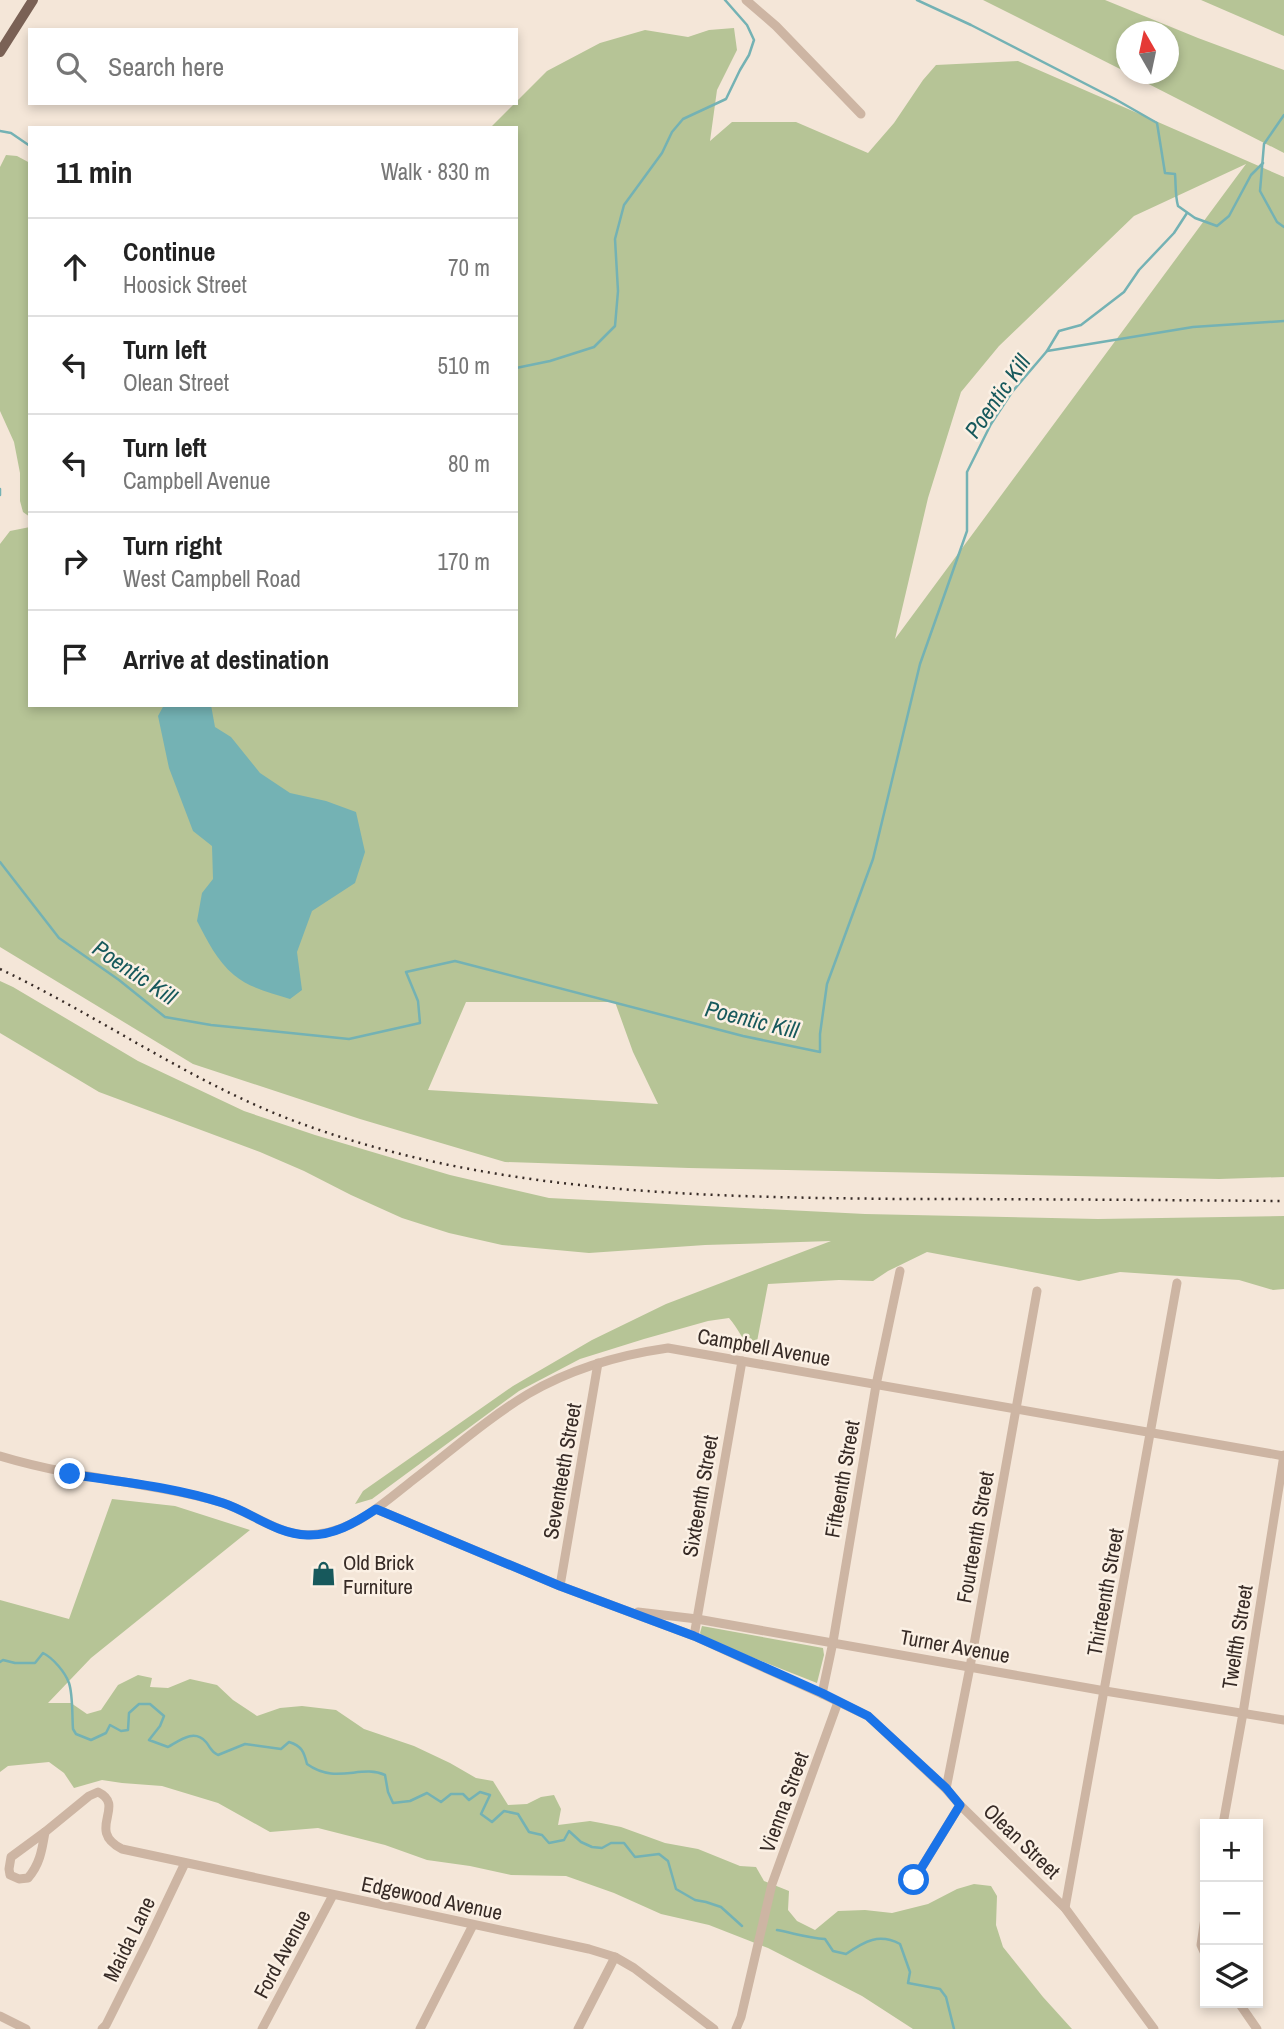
<!DOCTYPE html>
<meta charset="utf-8">
<style>
:root{--surface:#fff;--page:#f2f2f2;--text:#222;--muted:#767676;--line:#e0e0e0}
body{margin:0;font-family:"Archivo Narrow",sans-serif;background:var(--page);color:var(--text)}
.controls{position:absolute;right:21px;bottom:21px;display:grid;overflow:hidden;border-radius:0px;box-shadow:0 4px 10px #0003}
.controls button{width:63px;height:63px;display:grid;place-items:center;padding:0;border:0;border-bottom:2px solid var(--line);background:var(--surface);color:var(--text);font:35px sans-serif}
.compass{position:absolute;left:1116px;top:21px;width:63px;height:63px;border-radius:50%;background:var(--surface);box-shadow:0 4px 10px #0003;rotate:351deg}
.stop{position:absolute;width:21px;height:21px;margin:-16px;border:5px solid #1a73e8;border-radius:50%;background:#fff}
.stop.end{background:#1a73e8;border-color:#fff;box-shadow:0 2px 7px #0008}
.list{margin:0;padding:0;list-style:none}
h2{display:flex;justify-content:space-between;align-items:center;height:91px;margin:0;padding:0 28px;font-size:30px}
h2 small{font-size:23px;font-weight:400;color:var(--muted)}
.list li{display:grid;grid-template-columns:46px 1fr auto;gap:21px;align-items:center;box-sizing:border-box;height:98px;padding:0 28px;border-top:2px solid var(--line)}
.list b{display:block;font-size:26px;white-space:nowrap}
.list p{margin:0;font-size:23px;white-space:nowrap;color:var(--muted)}
.list em{font-size:23px;font-style:normal;color:var(--muted)}
.icon{flex:none;width:38px;height:38px;fill:none;stroke:currentColor;stroke-width:2;stroke-linecap:round;stroke-linejoin:round}
.map{position:relative;flex:none;width:1284px;height:2029px;overflow:hidden}
.search{position:absolute;background:var(--surface);box-shadow:0 4px 10px #0003;left:28px;top:28px;width:490px;height:77px;display:flex;align-items:center;gap:18px;box-sizing:border-box;padding:0 24px;border-radius:0px;color:var(--muted);font-size:26px}
.panel{position:absolute;background:var(--surface);box-shadow:0 4px 10px #0003;left:28px;top:126px;width:490px;height:581px;border-radius:0px}
.map>svg:first-child{display:block}
</style>
<div class="map">
<svg width="1284" height="2029" viewBox="0 0 1284 2029">
<rect width="100%" height="100%" fill="#f4e6d8"/>
<g fill="#b6c496" fill-rule="evenodd">
<polygon points="983,0 1105,0 1198,38 1284,70 1284,153 1129,74 1168,74 1168,32 1126,32 1126,72"/>
<polygon points="1201,0 1284,0 1284,36"/>
<path d="M734 28 737 50 717 90 710 141 732 122H796L868 153 894 123 923 80 936 65 1018 61 1284 177V1177L1219 1179 689 1168 505 1162 360 1119 193 1064 0 947V544L10 531 30 527V705H516V128H490L547 71 600 43 645 30 688 37 709 30ZM1246 164 895 639 928 498 961 392 999 346 1134 216ZM466 1002H615L633 1052 658 1104 428 1090Z"/>
<polygon points="6,155 17,156 30,163 30,517 23,512 20,501 20,473 14,442 0,411 0,167"/>
<path d="M0 981 13 987 138 1061 244 1111 315 1135 450 1175 549 1198 865 1214 1098 1219 1284 1216V1289L1273 1290 1239 1280 1120 1272 1079 1281 927 1252 888 1271 873 1281 839 1280 768 1284 755 1352C745 1345 738 1328 729 1318L708 1321 644 1339 580 1359 519 1391 372 1499 355 1504 363 1491 513 1386 592 1340 666 1304 831 1241 705 1245 589 1253 502 1245 449 1233 402 1218 351 1195 304 1171 260 1152 99 1092 0 1033Z"/>
<polygon points="112,1499 175,1506 250,1530 91,1658 48,1703 71,1703 87,1714 101,1710 118,1685 138,1675 152,1678 150,1687 168,1688 190,1679 217,1685 233,1700 257,1716 280,1708 302,1706 336,1710 364,1729 414,1746 450,1763 476,1778 493,1781 508,1805 527,1804 541,1797 554,1795 561,1809 558,1825 590,1821 601,1823 621,1827 665,1843 698,1849 740,1866 756,1867 764,1881 789,1891 788,1910 797,1921 815,1930 838,1911 865,1910 892,1913 928,1904 957,1889 974,1884 991,1886 997,1896 996,1925 1003,1947 1043,1997 1072,2029 913,2029 862,1996 768,1948 709,1925 661,1914 614,1893 566,1876 511,1875 470,1866 427,1860 385,1845 318,1828 270,1832 218,1803 162,1786 122,1783 102,1780 74,1788 64,1773 49,1762 8,1766 0,1772 0,1600 69,1619"/>
<polygon points="702,1626 823,1648 824,1655 817,1683 703,1638 700,1633"/>
</g>
<path fill="#74b2b4" d="M164 705H211L215 727 231 737 260 773 290 793 326 801 356 812 365 852 355 883 312 911 297 952 302 990 290 999C271 993 249 988 234 975 217 961 207 940 197 921L202 893 213 879 212 846 193 831 169 768 158 716Z"/>
<g fill="none" stroke-linecap="round" stroke-linejoin="round">
<g stroke="#74b2b4" stroke-width="2.5">
<path d="M917 0 971 25 1115 99 1157 123 1165 173 1175 174C1176 185 1175 195 1178 206L1195 218 1217 226 1229 216 1251 175 1263 163"/>
<polyline points="1284,115 1264,144 1260,191 1277,222 1284,227"/>
<polyline points="0,131 11,133 30,146"/>
<polyline points="1047,351 1059,331 1081,325 1124,292 1139,270 1174,233 1187,213"/>
<polyline points="516,368 550,361 594,347 615,326 618,291 615,239 624,205 662,153 672,132 683,119 726,99 740,70 749,55 754,40 747,25 725,0"/>
<polyline points="0,489 0,495"/>
<polyline points="0,862 59,938 119,980 165,1017 211,1025 349,1039 420,1023 418,1001 406,972 455,961 743,1036 820,1052 820,1034 827,984 873,859 920,664 967,531 967,472 991,424 1012,392 1047,351 1193,327 1284,321"/>
<path d="M0 1662 3 1660 15 1663H35L43 1653C53 1658 65 1672 69 1683 73 1695 72 1716 73 1729L76 1734 91 1740 106 1733 110 1725 121 1731 128 1730 129 1713 139 1704H150L164 1716 160 1726 149 1740 168 1747C179 1741 194 1728 206 1742 211 1748 210 1751 218 1755L245 1744 281 1749 289 1742C302 1746 304 1752 307 1764 336 1785 361 1764 385 1775L388 1792 393 1803 410 1801 427 1793 441 1802 451 1794H463L469 1800 480 1792 490 1795 481 1814 492 1822 504 1811 518 1814 529 1832 542 1835 549 1843 564 1840 569 1831 581 1842 592 1847 602 1848 611 1843H624L635 1857 659 1854 668 1861 676 1889 695 1900 706 1902 721 1907 742 1926"/>
<path d="M777 1930C793 1933 808 1938 825 1939L833 1951 846 1954C865 1941 879 1933 900 1944L910 1972 908 1983 940 1989 946 1997 954 2029"/>
</g>
<g stroke="#cdb5a3" stroke-width="9">
<polyline points="746,0 776,26 861,114"/>
<path d="M0 1456C43 1469 86 1476 130 1483 161 1489 193 1493 223 1503 255 1514 282 1539 318 1534 355 1530 384 1503 413 1480 451 1451 488 1418 528 1394 572 1368 619 1355 668 1348L1284 1456"/>
<polyline points="376,1509 560,1586 694,1636 822,1694 868,1716 946,1789 960,1805 1065,1908 1154,2029"/>
<polyline points="560,1586 598,1363"/>
<polyline points="638,1612 697,1619 1105,1691 1284,1720"/>
<polyline points="694,1636 742,1361"/>
<polyline points="822,1694 833,1642 876,1385 900,1271"/>
<polyline points="946,1789 970,1667 1037,1291"/>
<polyline points="1223,1824 1243,1713 1284,1455"/>
<path d="M45 1832 89 1796 98 1792C127 1806 85 1830 122 1849L589 1949 615 1957 634 1968 714 2029"/>
<path d="M45 1832C42 1850 40 1864 28 1878L19 1879 10 1875 9 1869 11 1857Z"/>
<polyline points="914,1880 960,1805"/>
<polyline points="1065,1908 1177,1283"/>
<polyline points="1205,1918 1201,1945 1205,1954"/>
<polyline points="1239,2003 1257,2029"/>
<polyline points="0,2016 26,2029"/>
<polyline points="102,2029 106,2025 147,1943 185,1863"/>
<polyline points="262,2029 333,1895"/>
<polyline points="420,2029 473,1925"/>
<polyline points="578,2029 615,1957"/>
<polyline points="736,2029 741,2017 772,1884 838,1702"/>
</g>
<polyline stroke="#7a6155" stroke-width="10" points="0,52 33,0"/>
<path stroke="#372b26" stroke-width="2.5" stroke-dasharray="2 5" stroke-linecap="butt" d="M0 969C101 1017 192 1083 297 1122 491 1194 699 1197 903 1199 1030 1199 1157 1200 1284 1201"/>
</g>
<g fill="none" stroke-linecap="round" stroke-linejoin="round">
<path stroke="#1a73e8" stroke-width="9" d="M70 1474C121 1482 174 1487 223 1503 251 1512 276 1534 307 1535 333 1536 355 1523 376 1509L560 1586 694 1636 822 1693 868 1716 946 1788 960 1805 914 1880"/>
</g>
<defs>
<symbol id="shop-bare" viewBox="-9 -9 18 18"><path d="M-5-2.5h2.3a2.7 3.5 0 0 1 5.4 0H5L5.5 6h-11ZM-1.5-2.5h3a1.5 2.3 0 0 0-3 0Z" fill="#17595c" stroke="#fbf0e4" stroke-width="2.5" paint-order="stroke"/></symbol>
</defs>
<g fill-rule="evenodd">
<use href="#shop-bare" x="306" y="1556" width="35" height="35"/>
</g>
<g text-anchor="middle" dominant-baseline="central" stroke-width="5" stroke-linejoin="round" paint-order="stroke">
<g font-size="21" fill="#372b26" stroke="#fbf0e4">
<text transform="translate(764 1347) rotate(10)">Campbell Avenue</text>
<text transform="translate(562 1471) rotate(-80)">Seventeeth Street</text>
<text transform="translate(842 1479) rotate(-80)">Fifteenth Street</text>
<text transform="translate(700 1496) rotate(-80)">Sixteenth Street</text>
<text transform="translate(975 1537) rotate(-80)">Fourteenth Street</text>
<text transform="translate(1105 1592) rotate(-80)">Thirteenth Street</text>
<text transform="translate(1237 1637) rotate(-81)">Twelfth Street</text>
<text transform="translate(955 1646) rotate(10)">Turner Avenue</text>
<text transform="translate(784 1802) rotate(-70)">Vienna Street</text>
<text transform="translate(1022 1841) rotate(44)">Olean Street</text>
<text transform="translate(432 1898) rotate(12)">Edgewood Avenue</text>
<text transform="translate(129 1939) rotate(-64)">Maida Lane</text>
<text transform="translate(282 1954) rotate(-62)">Ford Avenue</text>
</g>
<g font-size="21" fill="#372b26" stroke="#fbf0e4" text-anchor="start">
<text x="343" y="1562">Old Brick<tspan x="343" dy="24">Furniture</tspan></text>
</g>
<g font-size="23" font-style="italic" fill="#17595c" stroke="#fbf0e4">
<text transform="translate(997 396) rotate(-55)">Poentic Kill</text>
<text transform="translate(135 972) rotate(34)">Poentic Kill</text>
<text transform="translate(752 1019) rotate(14)">Poentic Kill</text>
</g>
</g>
</svg>
<div class="controls">
<button>+</button>
<button>−</button>
<button><svg class="icon" aria-label="layers" viewBox="0 0 24 24"><path d="M12 4l9 5-9 5-9-5zM3 14l9 5 9-5"/></svg></button>
</div>
<svg class="compass" viewBox="-18 -18 36 36"><path d="M0-13l5 13h-10z" fill="#e53935"/><path d="M0 13l5-13h-10z" fill="#767676"/></svg>
<div class="stop" style="left:914px;top:1880px"></div>
<div class="stop end" style="left:70px;top:1474px"></div>
<div class="search"><svg class="icon" aria-label="search" viewBox="0 0 24 24"><circle cx="10" cy="10" r="6"/><path d="M15 15l6 6"/></svg>Search here</div>
<section class="panel">
<h2>11 min<small>Walk · 830 m</small></h2>
<ul class="list">
<li><svg class="icon" aria-label="ahead" viewBox="0 0 24 24"><path d="M12 20V5M6 11l6-6 6 6"/></svg><div><b>Continue</b><p>Hoosick Street</p></div><em>70 m</em></li>
<li><svg class="icon" aria-label="left" viewBox="0 0 24 24"><path d="M17 20v-9H6M10 6l-5 5 5 5"/></svg><div><b>Turn left</b><p>Olean Street</p></div><em>510 m</em></li>
<li><svg class="icon" aria-label="left" viewBox="0 0 24 24"><path d="M17 20v-9H6M10 6l-5 5 5 5"/></svg><div><b>Turn left</b><p>Campbell Avenue</p></div><em>80 m</em></li>
<li><svg class="icon" aria-label="right" viewBox="0 0 24 24"><path d="M7 20v-9h11M14 6l5 5-5 5"/></svg><div><b>Turn right</b><p>West Campbell Road</p></div><em>170 m</em></li>
<li><svg class="icon" aria-label="arrive" viewBox="0 0 24 24"><path d="M6 21V4h12l-3 4 3 4H6"/></svg><div><b>Arrive at destination</b></div></li>
</ul>
</section>
</div>
